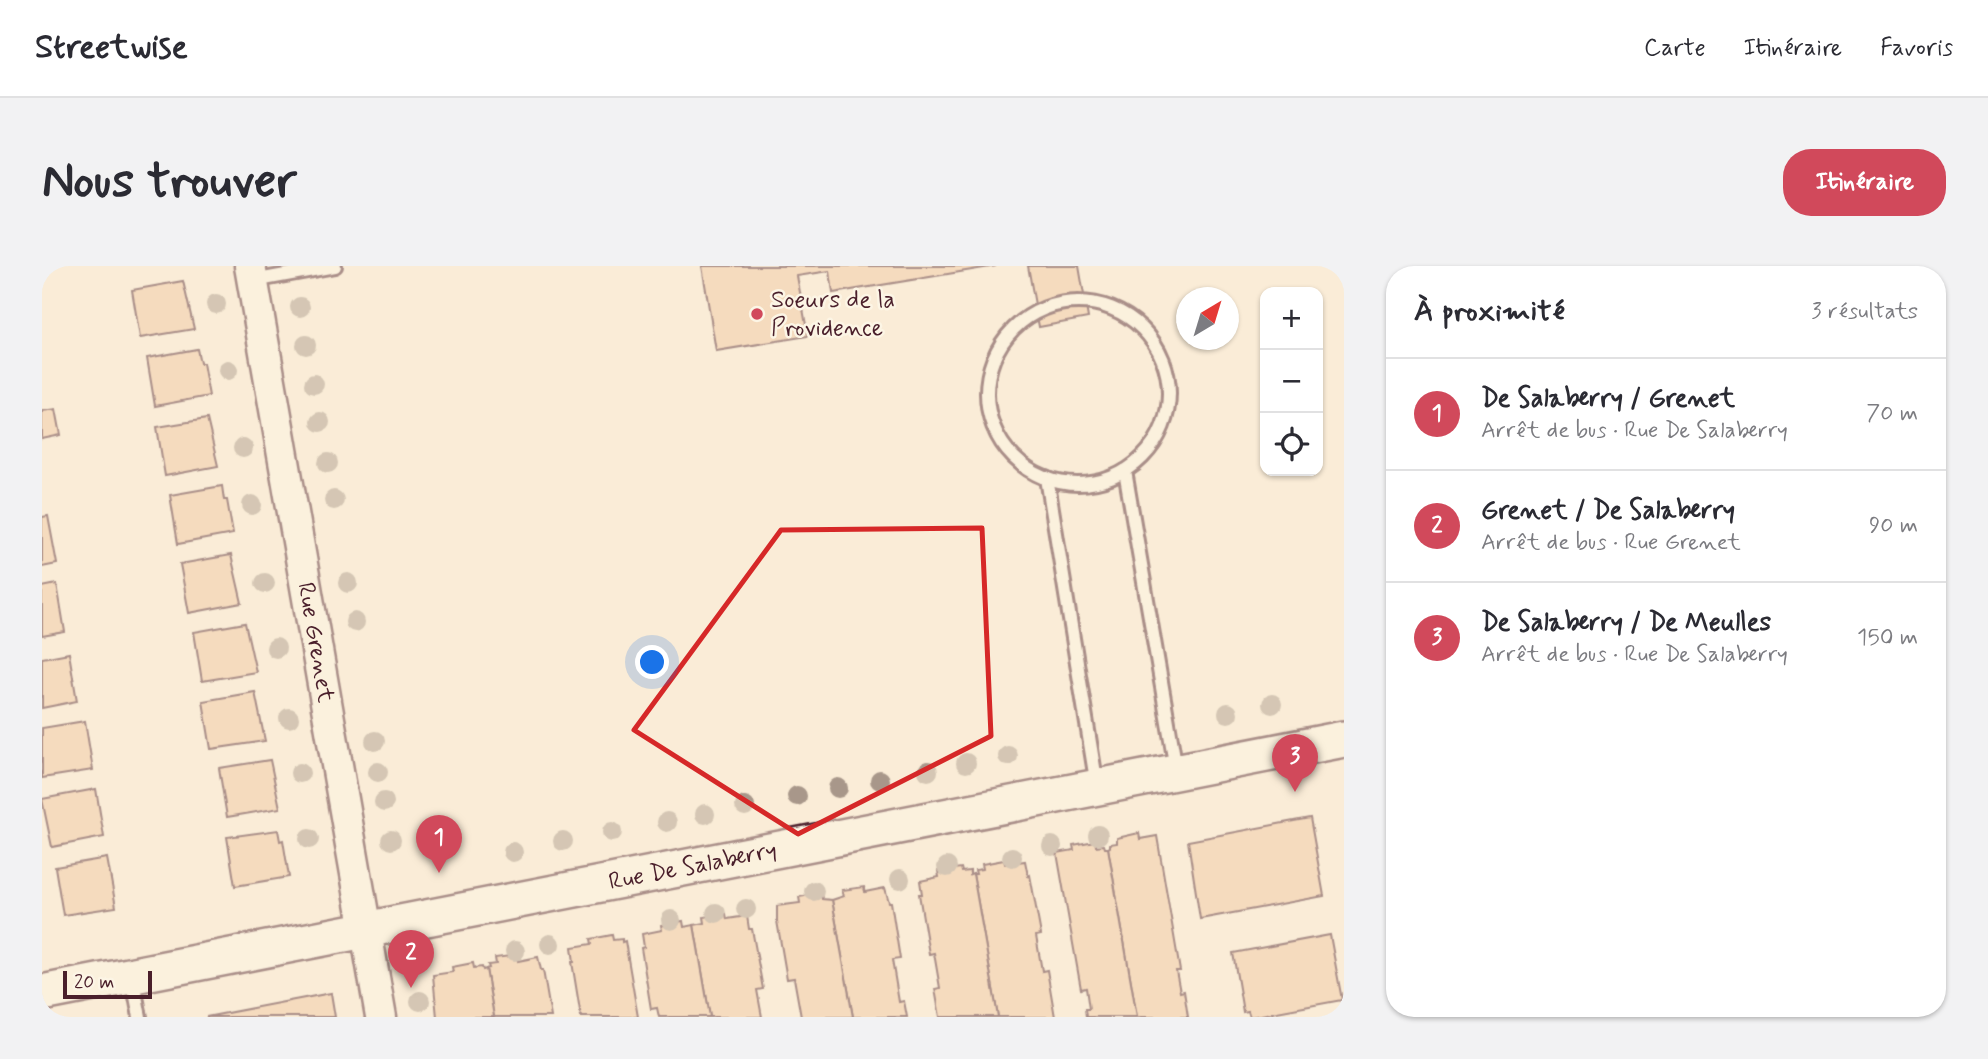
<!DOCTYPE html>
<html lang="fr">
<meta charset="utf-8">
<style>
:root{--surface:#fff;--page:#f2f2f3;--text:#2b2b33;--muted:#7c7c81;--line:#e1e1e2;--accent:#d1495b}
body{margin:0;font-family:Mynerve,sans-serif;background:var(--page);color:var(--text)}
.controls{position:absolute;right:21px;top:21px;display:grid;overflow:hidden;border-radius:14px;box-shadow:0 2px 5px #0004}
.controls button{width:63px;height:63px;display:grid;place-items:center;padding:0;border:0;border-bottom:2px solid var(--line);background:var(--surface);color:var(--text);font:35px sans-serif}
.compass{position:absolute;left:1134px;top:21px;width:63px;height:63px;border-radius:50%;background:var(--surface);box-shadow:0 2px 5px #0004;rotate:38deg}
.scale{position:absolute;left:21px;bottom:18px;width:89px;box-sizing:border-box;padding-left:7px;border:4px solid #4a1f2b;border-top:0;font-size:19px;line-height:24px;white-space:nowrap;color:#4a1f2b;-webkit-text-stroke:5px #fcf5e5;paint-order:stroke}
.you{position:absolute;left:611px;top:397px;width:24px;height:24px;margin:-18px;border:5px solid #fff;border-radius:50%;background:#1a73e8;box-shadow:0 0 0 10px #1a73e833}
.badge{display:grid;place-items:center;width:46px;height:46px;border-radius:50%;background:var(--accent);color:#fff;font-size:23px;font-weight:700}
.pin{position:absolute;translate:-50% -58px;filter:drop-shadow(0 2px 4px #0008)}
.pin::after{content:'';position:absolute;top:37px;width:24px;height:21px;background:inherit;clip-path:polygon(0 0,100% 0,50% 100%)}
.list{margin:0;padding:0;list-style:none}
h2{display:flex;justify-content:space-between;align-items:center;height:91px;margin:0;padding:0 28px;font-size:30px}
h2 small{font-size:23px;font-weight:400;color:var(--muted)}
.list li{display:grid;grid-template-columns:46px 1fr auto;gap:21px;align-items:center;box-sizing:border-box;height:112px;padding:0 28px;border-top:2px solid var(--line)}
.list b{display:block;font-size:26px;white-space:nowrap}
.list p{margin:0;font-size:23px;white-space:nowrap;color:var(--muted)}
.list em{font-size:23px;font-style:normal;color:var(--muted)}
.icon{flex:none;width:38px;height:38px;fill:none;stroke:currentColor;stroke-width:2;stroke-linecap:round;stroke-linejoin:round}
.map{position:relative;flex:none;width:1302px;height:751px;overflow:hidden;border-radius:28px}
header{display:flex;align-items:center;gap:42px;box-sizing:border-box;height:98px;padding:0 35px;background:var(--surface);border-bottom:2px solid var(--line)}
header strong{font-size:33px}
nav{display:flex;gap:38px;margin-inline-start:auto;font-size:24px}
.intro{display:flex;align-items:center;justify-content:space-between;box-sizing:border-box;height:168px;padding:0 42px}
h1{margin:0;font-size:49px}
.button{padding:18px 32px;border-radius:28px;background:var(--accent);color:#fff;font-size:24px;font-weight:700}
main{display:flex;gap:42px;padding:0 42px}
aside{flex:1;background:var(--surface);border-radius:28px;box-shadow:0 2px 5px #0004}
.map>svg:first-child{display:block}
</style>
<header>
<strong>Streetwise</strong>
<nav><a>Carte</a><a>Itinéraire</a><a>Favoris</a></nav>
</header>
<div class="intro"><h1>Nous trouver</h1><a class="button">Itinéraire</a></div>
<main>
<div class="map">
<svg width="1302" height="751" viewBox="0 0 1302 751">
<rect width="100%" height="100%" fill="#faecd7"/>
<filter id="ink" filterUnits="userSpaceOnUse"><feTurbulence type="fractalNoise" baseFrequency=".0143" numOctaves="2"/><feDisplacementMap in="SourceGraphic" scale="14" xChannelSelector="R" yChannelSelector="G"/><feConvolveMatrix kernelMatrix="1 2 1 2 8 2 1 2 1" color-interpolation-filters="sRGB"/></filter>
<g filter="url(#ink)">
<g fill="#f0c6a0" stroke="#4a1f2b" stroke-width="2">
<polygon points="660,0 954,0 791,27 788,5 755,10 766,70 674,85"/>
<polygon points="986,0 1037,0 1046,52 997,61"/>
<polygon points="141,15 152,63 98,72 90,24"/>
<polygon points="155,83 158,97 161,97 167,130 113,140 105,92"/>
<polygon points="14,143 19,169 0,173 0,145"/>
<polygon points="165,153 176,200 123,210 115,161"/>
<polygon points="180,220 182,234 185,234 191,268 136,278 128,229"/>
<polygon points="6,250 15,298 0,301 0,251"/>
<polygon points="189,289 200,337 147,347 138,298"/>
<polygon points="15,318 23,366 0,370 0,321"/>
<polygon points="203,357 214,406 160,415 152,366"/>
<polygon points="27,387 35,435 0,442 0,392"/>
<polygon points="213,426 223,475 169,483 161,435"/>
<polygon points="43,455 51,504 0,512 0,462"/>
<polygon points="228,494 238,542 185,551 177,502"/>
<polygon points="54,523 62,571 10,581 0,533"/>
<polygon points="1268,552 1282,630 1158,653 1146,575"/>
<polygon points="236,564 238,575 241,574 247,611 193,620 185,571"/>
<polygon points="1097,567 1098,573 1115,570 1138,705 1134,705 1138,726 1142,725 1146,751 1095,751 1066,582 1068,581 1068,578 1075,577 1075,572"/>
<polygon points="1053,575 1054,580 1062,579 1063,582 1066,582 1095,751 1044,751 1043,743 1047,743 1044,722 1039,723 1015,587 1032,584 1031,579"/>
<polygon points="65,592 74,641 21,649 13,601"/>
<polygon points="962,594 963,598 983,595 986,610 988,609 999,669 994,670 1000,705 1005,704 1013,751 956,751 931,608 934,608 933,604 941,603 940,598"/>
<polygon points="919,602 920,606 928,605 928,609 931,608 956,751 898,751 893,723 898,722 892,687 887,688 877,628 880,628 878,615 897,611 896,605"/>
<polygon points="822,621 823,626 843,622 847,636 849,636 858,693 850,694 857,736 862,735 865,751 811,751 790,634 802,630 800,624"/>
<polygon points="779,627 780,633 790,634 811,751 759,751 752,712 745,713 735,655 735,640 758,637 757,631"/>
<polygon points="684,648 685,653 705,650 707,663 710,663 721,723 715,724 720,751 668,751 652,659 663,657 662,651"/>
<polygon points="641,655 642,661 652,659 668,751 617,751 615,742 609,743 599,682 602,681 600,668 620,664 619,659"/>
<polygon points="570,669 571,674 580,673 580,676 583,675 596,751 539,751 530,696 532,696 530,681 550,678 549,673"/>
<polygon points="1288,669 1300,734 1208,751 1206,745 1201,746 1191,687"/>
<polygon points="475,689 476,695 496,691 499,704 501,704 509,751 452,751 444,703 447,702 446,699 454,698 453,692"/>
<polygon points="431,697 432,702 440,701 441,704 444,703 452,751 395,751 391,709 411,706 410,701"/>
<polygon points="289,727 293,751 164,751"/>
</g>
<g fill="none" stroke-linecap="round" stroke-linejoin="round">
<defs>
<g id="service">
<polyline points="211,15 293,0"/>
<circle cx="1036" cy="127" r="91"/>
<polyline points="1083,205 1134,503"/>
<polyline points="1005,212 1055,520"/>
<polyline points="90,710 98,751"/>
</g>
<g id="tertiary">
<path id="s1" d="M208 0 339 751"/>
</g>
<g id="secondary">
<path id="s2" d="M0 727 1302 473"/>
</g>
</defs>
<use href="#service" stroke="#4a1f2b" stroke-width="18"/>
<use href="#tertiary" stroke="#4a1f2b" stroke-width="35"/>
<use href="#secondary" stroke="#4a1f2b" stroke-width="40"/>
<use href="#service" stroke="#fcf5e5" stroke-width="12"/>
<use href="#tertiary" stroke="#fcf5e5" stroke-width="30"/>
<use href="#secondary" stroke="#fcf5e5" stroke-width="35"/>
</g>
<g fill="#a8978a">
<circle cx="174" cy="38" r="10"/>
<circle cx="258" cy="41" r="10"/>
<circle cx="264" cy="79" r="10"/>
<circle cx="186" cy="104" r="10"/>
<circle cx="272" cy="118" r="10"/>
<circle cx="278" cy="156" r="10"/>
<circle cx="201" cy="182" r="10"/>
<circle cx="286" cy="197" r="10"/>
<circle cx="292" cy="234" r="10"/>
<circle cx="210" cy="239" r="10"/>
<circle cx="223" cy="317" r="10"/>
<circle cx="306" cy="317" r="10"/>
<circle cx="313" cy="356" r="10"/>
<circle cx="234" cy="382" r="10"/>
<circle cx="1230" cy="438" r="10"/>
<circle cx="1186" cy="447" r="10"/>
<circle cx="247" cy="452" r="10"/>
<circle cx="333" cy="475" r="10"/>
<circle cx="966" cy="490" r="10"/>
<circle cx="924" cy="497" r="10"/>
<circle cx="886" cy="505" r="10"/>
<circle cx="336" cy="506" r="10"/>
<circle cx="258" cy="507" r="10"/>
<circle cx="838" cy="514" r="10"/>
<circle cx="796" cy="522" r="10"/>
<circle cx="755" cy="530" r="10"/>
<circle cx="342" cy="536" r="10"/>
<circle cx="703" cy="540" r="10"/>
<circle cx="663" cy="548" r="10"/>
<circle cx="625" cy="556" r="10"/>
<circle cx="570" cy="566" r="10"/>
<circle cx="1056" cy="569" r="10"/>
<circle cx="267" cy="573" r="10"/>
<circle cx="349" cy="574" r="10"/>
<circle cx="521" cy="575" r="10"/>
<circle cx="1010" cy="580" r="10"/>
<circle cx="471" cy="586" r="10"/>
<circle cx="970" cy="591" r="10"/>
<circle cx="905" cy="601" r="10"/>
<circle cx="858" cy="613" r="10"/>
<circle cx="772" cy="625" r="10"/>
<circle cx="704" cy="643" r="10"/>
<circle cx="674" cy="647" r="10"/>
<circle cx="629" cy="654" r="10"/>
<circle cx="508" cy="678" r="10"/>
<circle cx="473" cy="685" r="10"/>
<circle cx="378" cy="735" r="10"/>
</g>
</g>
<path d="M0 0H1302V751H0ZM940 262 949 470 756 568 592 464 739 264Z" fill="#faecd7" fill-opacity=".55" fill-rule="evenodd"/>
<path fill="none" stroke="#d62828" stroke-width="5" stroke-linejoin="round" d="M940 262 949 470 756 568 592 464 739 264Z"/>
<circle fill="#d1495b" stroke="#fcf5e5" stroke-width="2.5" cx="715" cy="48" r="7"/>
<g text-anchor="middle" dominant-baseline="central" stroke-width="5" stroke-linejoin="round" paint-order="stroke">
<g font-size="24" fill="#4a1f2b" stroke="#fcf5e5" text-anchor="start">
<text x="729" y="34">Soeurs de la<tspan x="729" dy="28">Providence</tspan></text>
</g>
<g font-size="24" fill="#4a1f2b" stroke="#fcf5e5">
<text stroke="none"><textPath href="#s1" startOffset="382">Rue Grenet</textPath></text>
<text stroke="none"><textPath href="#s2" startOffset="663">Rue De Salaberry</textPath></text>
</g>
</g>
</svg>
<div class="controls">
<button>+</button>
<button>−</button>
<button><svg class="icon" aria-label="locate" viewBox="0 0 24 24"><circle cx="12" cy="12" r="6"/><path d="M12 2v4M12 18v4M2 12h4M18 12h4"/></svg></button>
</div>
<svg class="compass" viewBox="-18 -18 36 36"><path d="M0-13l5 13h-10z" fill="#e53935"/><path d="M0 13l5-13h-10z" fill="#7c7c81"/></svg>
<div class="scale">20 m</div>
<div class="you"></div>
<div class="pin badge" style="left:397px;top:607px">1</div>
<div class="pin badge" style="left:369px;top:722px">2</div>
<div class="pin badge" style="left:1253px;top:526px">3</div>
</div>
<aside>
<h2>À proximité<small>3 résultats</small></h2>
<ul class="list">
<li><span class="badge">1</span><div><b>De Salaberry / Grenet</b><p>Arrêt de bus · Rue De Salaberry</p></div><em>70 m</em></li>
<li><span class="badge">2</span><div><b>Grenet / De Salaberry</b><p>Arrêt de bus · Rue Grenet</p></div><em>90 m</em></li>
<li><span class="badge">3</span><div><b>De Salaberry / De Meulles</b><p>Arrêt de bus · Rue De Salaberry</p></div><em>150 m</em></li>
</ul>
</aside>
</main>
